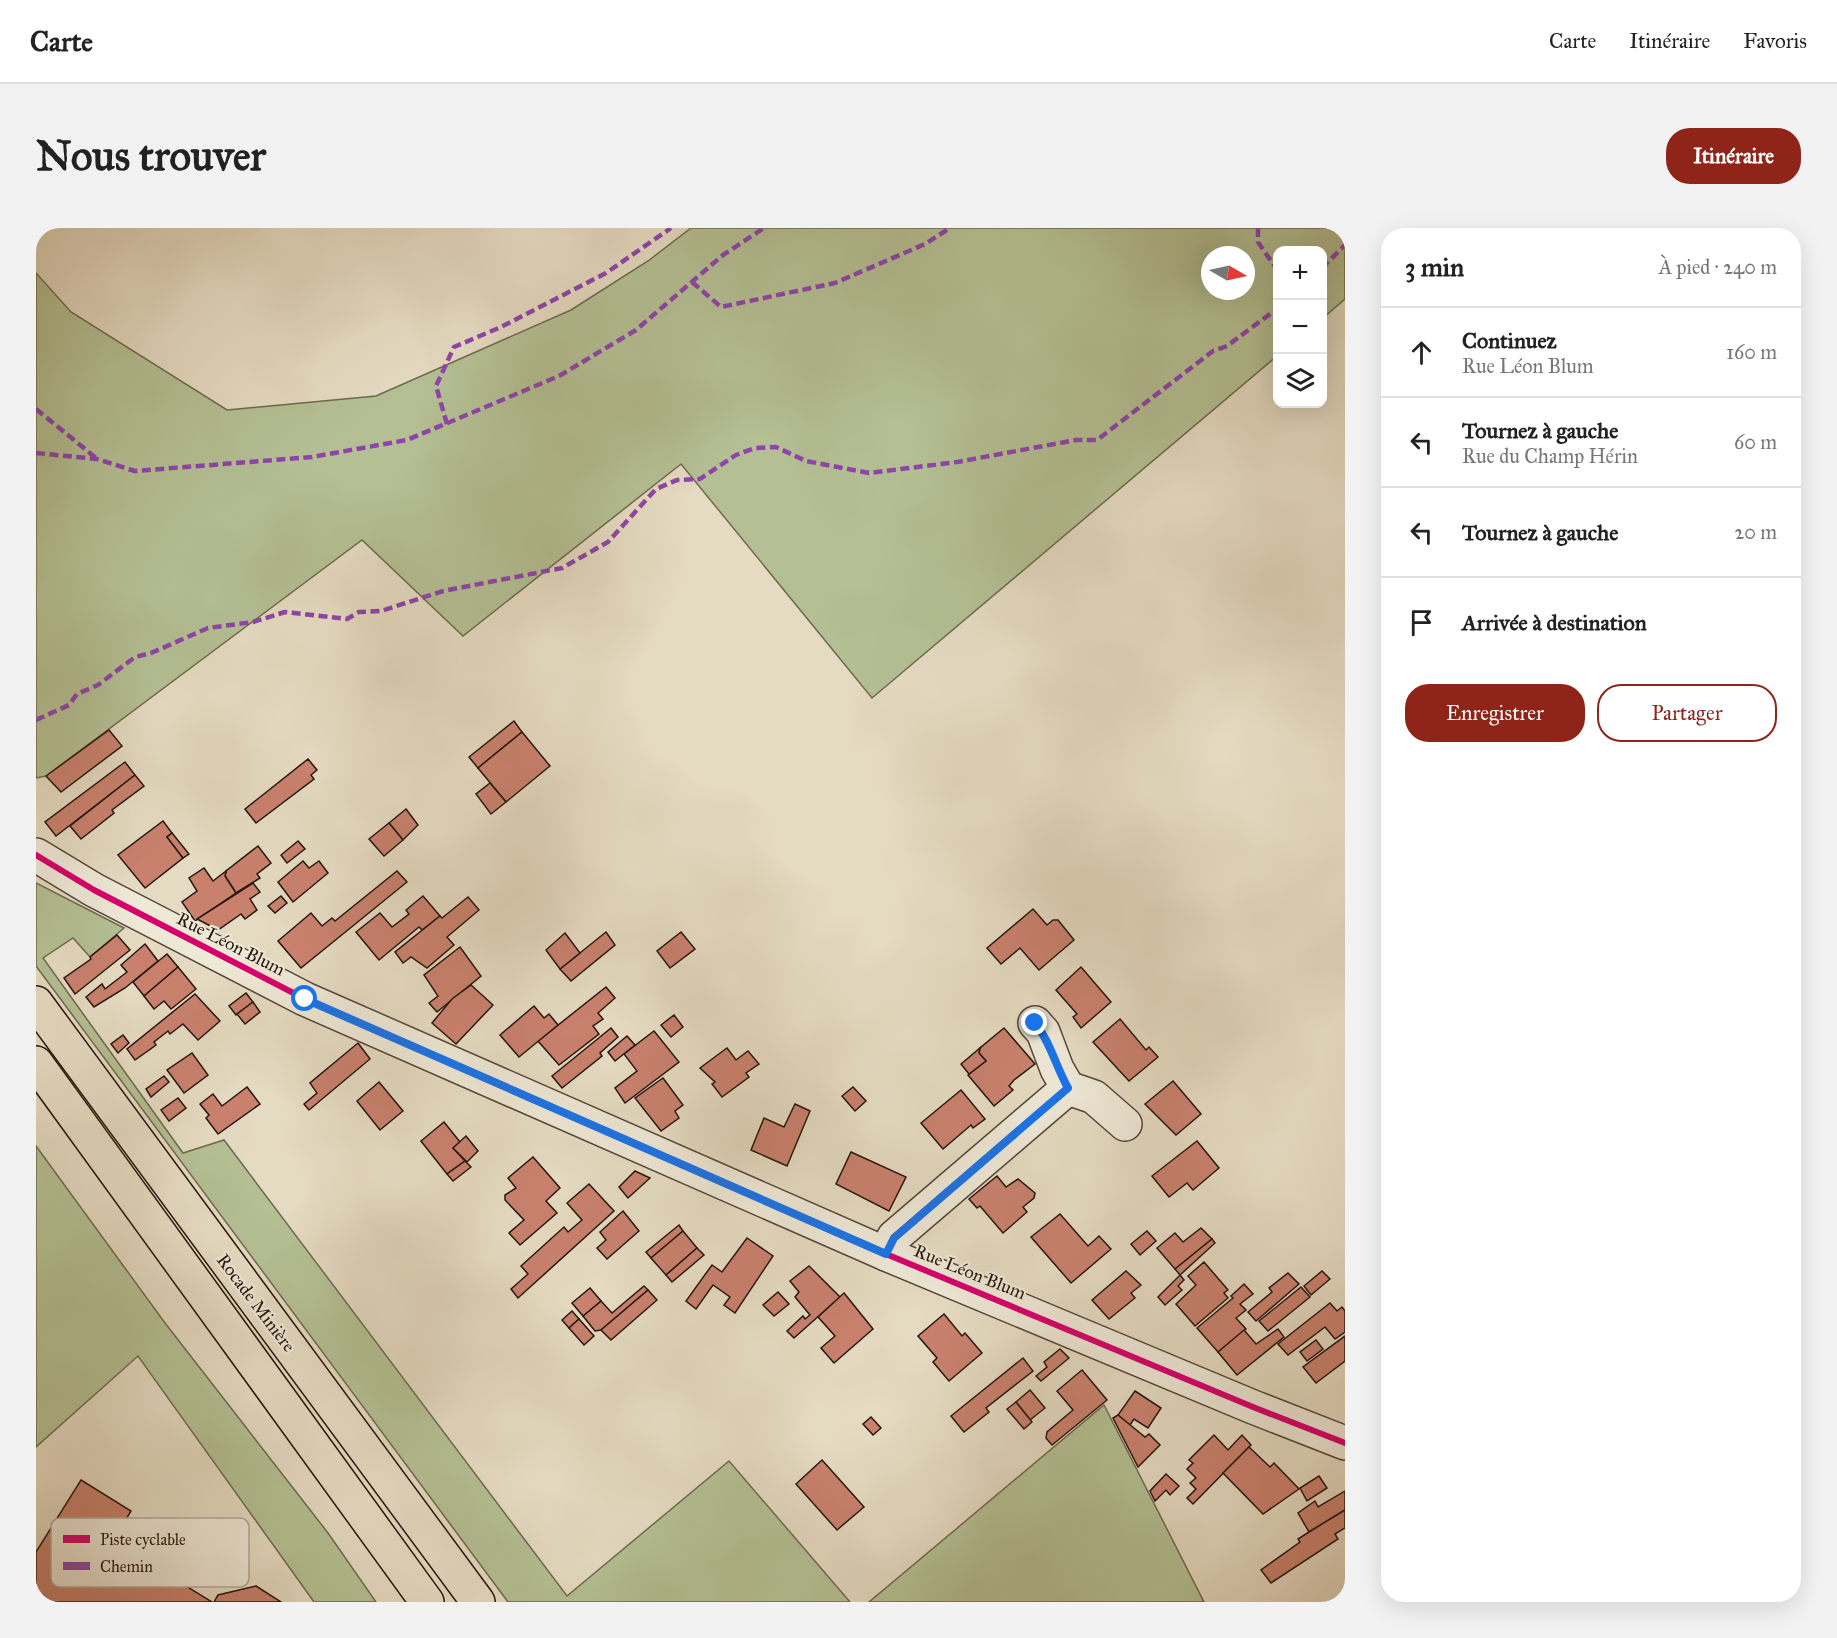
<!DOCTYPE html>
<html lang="fr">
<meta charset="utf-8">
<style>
:root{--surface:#fff;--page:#f2f2f2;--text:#222;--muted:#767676;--line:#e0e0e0;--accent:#8f2418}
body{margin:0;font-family:"IM FELL Great Primer",serif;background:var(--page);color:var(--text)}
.controls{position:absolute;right:18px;top:18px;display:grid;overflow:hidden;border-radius:12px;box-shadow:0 6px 24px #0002}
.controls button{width:54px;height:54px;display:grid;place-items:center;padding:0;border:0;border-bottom:2px solid var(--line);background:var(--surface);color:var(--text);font:30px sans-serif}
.compass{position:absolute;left:1165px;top:18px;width:54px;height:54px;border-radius:50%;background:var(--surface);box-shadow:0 6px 24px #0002;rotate:99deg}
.stop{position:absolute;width:18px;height:18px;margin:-14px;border:4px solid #1a73e8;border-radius:50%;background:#fff}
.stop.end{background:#1a73e8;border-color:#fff;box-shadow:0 2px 6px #0008}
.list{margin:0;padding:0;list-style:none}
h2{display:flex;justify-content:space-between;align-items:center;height:78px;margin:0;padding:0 24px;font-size:26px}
h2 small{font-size:20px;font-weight:400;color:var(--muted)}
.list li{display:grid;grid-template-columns:39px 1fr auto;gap:18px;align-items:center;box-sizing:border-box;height:90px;padding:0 24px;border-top:2px solid var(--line)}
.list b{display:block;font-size:22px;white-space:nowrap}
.list p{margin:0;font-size:20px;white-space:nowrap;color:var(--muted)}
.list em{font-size:20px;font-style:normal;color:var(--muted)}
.actions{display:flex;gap:12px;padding:18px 24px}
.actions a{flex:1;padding:14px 0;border:2px solid var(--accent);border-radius:24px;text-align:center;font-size:21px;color:var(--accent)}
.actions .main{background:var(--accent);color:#fff}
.icon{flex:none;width:33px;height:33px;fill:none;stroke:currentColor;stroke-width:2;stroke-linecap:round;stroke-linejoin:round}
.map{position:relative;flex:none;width:1309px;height:1374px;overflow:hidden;border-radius:24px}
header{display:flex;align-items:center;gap:36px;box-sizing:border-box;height:84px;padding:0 30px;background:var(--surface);border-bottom:2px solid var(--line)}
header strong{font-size:28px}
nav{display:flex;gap:33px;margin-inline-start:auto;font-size:21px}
.intro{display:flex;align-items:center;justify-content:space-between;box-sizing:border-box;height:144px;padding:0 36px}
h1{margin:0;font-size:42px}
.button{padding:15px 27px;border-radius:24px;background:var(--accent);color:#fff;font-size:21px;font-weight:700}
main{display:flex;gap:36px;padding:0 36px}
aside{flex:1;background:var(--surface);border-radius:24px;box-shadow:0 6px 24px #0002}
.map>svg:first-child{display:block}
</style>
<header>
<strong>Carte</strong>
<nav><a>Carte</a><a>Itinéraire</a><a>Favoris</a></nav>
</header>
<div class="intro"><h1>Nous trouver</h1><a class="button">Itinéraire</a></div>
<main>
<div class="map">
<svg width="1309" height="1374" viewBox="0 0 1309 1374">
<rect width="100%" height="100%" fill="#e5dbc2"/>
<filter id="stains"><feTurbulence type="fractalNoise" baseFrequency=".00333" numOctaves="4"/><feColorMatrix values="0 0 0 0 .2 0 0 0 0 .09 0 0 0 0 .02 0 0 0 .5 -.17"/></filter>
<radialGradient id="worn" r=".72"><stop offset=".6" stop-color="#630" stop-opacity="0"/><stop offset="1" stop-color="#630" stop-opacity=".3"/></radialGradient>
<g fill="#b4c094" stroke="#6e6a50" stroke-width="1.5" fill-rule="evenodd">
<path d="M655 0H1309V71L1287 90 1286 22H1242L1241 128 836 470 645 236 427 408 326 312 10 548 0 550V45L35 84 191 182 340 168 535 82 612 33ZM1174 27H1210V63H1174Z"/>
<polygon points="0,655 88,700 54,729 37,710 7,730 147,925 188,912 531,1368 693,1233 814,1374 472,1374 0,738"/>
<polygon points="0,918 129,1095 292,1305 340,1374 278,1374 102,1128 0,1219"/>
<polygon points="1068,1177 1168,1374 833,1374"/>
</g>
<g fill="#c9816e" stroke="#27150d" stroke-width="1.5">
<polygon points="478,493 486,504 442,540 433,529"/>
<polygon points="73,502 86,518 25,564 10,548"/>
<polygon points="486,504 514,538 470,574 442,540"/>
<polygon points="272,531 281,542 275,547 278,551 220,595 209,581"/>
<polygon points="89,534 99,547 20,608 9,594"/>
<polygon points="99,547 108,558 76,582 78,585 45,611 34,598"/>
<polygon points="454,555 470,574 455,586 440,566"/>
<polygon points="370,581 382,597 367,612 353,595"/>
<polygon points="127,593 136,605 131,609 147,630 109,660 82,627"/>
<polygon points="353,595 367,612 348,628 333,611"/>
<polygon points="136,605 153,626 147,630 131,609"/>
<polygon points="262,613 269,621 251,635 245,627"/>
<polygon points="222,618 235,635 221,646 224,650 200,665 189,648 190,643"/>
<polygon points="267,633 273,640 283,633 292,645 257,674 242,654"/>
<polygon points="168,640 177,653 190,643 189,648 200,665 159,693 146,674 161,663 153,650"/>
<polygon points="361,643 371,654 265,740 242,713 275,685 286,698 296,690 299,693"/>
<polygon points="217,655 224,664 214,671 221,682 209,691 205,686 182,702 161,691"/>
<polygon points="245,668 251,675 239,685 232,678"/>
<polygon points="387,668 404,688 386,702 383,699 343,732 320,704 344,685 356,699 373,686 370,682"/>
<polygon points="432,669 443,682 411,709 418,717 391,740 375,729 367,735 359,724 404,688 406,690"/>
<polygon points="997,681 1011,697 1017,692 1022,692 1038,712 1003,742 984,720 965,736 951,720"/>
<polygon points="570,704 579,717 535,753 524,741"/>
<polygon points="645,704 659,721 634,740 621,723"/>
<polygon points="529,705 544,725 524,741 510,722"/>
<polygon points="81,707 94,722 39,766 28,750 55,731 54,729"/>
<polygon points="109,716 122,733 89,760 58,779 50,769 66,756 69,761 91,744 85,737"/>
<polygon points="424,719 445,748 401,784 393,775 402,768 388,747"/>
<polygon points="131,726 142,739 108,768 97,754"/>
<polygon points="142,739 160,761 135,781 128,773 118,781 108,768"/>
<polygon points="1045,739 1075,774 1045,800 1037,789 1041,786 1020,762"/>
<polygon points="435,757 457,777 420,816 396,795 416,771"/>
<polygon points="570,759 579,770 562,785 567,791 557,798 563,806 523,837 502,813"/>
<polygon points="210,765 217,774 200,787 193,778"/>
<polygon points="159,766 184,793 162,812 147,796 134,806 132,803 118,814 120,817 99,832 91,821"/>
<polygon points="217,774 224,784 209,796 201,786"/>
<polygon points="498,778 508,790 513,786 522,797 483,829 464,807"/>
<polygon points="638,787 647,799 635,809 625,797"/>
<polygon points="1084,791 1110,822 1113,819 1122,829 1093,853 1057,814"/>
<polygon points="575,800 582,809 564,825 566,828 526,860 516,848"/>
<polygon points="968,800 999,836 978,852 973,858 977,862 958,878 932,847 950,833 943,825 944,820"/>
<polygon points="618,803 643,834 589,875 579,860 601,843 588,826"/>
<polygon points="87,807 93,815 82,825 75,816"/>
<polygon points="591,808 599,817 579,833 572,824"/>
<polygon points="322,815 334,831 273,882 268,876 281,865 274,855"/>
<polygon points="691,820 700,832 712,823 723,836 710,845 713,849 686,869 676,856 679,854 664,840"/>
<polygon points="944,820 943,825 950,833 933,846 925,836"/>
<polygon points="156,825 172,847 148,865 131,842"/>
<polygon points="128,848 133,854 115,869 110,861"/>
<polygon points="627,850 647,877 639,883 643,890 625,903 599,870"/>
<polygon points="1137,853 1165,886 1140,907 1109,876"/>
<polygon points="343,854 367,883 344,902 321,873"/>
<polygon points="211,859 224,876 182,906 170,890 173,887 164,876 177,866 186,878"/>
<polygon points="817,859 830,873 819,883 806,868"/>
<polygon points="925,862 949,891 937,900 935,897 907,921 885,895"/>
<polygon points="142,870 150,880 133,893 125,882"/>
<polygon points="759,876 774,883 751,938 715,922 728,890 748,899"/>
<polygon points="408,894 424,914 417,920 429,933 411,946 385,913"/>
<polygon points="430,908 442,923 431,934 417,920"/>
<polygon points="1161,913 1183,940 1157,962 1151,955 1133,969 1116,948"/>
<polygon points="815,924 870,949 853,983 800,956"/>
<polygon points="497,929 524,960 510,973 521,985 484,1017 473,1005 488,992 469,972 469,967 480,960 472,950"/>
<polygon points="429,933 435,939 417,953 411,946"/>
<polygon points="599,943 614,950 592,970 583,959"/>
<polygon points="961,948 970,959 982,951 999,965 998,970 987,979 991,984 967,1005 944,978 941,980 933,971"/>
<polygon points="553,956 578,983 482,1070 475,1061 492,1046 485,1038 528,999 532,1004 546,992 531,975"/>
<polygon points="587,983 603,1003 571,1031 561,1020 570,1012 564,1004"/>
<polygon points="1024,986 1052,1018 1063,1008 1075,1021 1035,1055 995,1009"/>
<polygon points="643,997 647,1003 615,1030 610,1024"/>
<polygon points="1165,1000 1176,1011 1139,1041 1121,1020 1139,1005 1147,1014"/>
<polygon points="647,1003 661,1020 630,1047 615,1030"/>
<polygon points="1111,1003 1120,1013 1104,1027 1095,1016"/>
<polygon points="711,1010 737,1028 699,1085 688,1077 694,1069 677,1057 660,1081 650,1073 676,1037 686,1044"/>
<polygon points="1176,1011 1179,1015 1144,1047 1139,1041"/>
<polygon points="661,1020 668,1027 636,1054 630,1047"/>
<polygon points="1168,1034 1192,1062 1188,1065 1192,1070 1159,1098 1140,1076 1160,1057 1152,1048"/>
<polygon points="773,1038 804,1069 758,1110 751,1103 767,1088 769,1091 774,1087 759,1069 763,1064 754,1053"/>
<polygon points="1090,1043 1105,1057 1095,1065 1099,1070 1073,1091 1056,1072"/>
<polygon points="1286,1043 1294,1051 1275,1067 1268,1058"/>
<polygon points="1252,1045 1263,1056 1220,1093 1212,1084 1236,1064 1233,1060"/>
<polygon points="1144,1047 1148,1052 1142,1058 1146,1062 1129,1077 1122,1069"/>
<polygon points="1208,1056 1217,1066 1204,1076 1210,1082 1200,1090 1210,1101 1182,1124 1161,1100 1197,1070 1195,1068"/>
<polygon points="608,1058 612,1062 565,1102 559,1103 547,1088 565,1073 576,1085"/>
<polygon points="1265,1059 1274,1069 1232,1103 1223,1093"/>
<polygon points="554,1060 565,1073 547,1088 536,1075"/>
<polygon points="612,1062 621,1072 575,1112 565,1102"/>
<polygon points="742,1064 753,1076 738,1088 727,1077"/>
<polygon points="808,1065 837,1101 798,1135 785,1120 799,1108 782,1089"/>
<polygon points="1294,1075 1301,1083 1306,1079 1309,1083 1309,1104 1299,1111 1289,1099 1252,1127 1242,1116"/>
<polygon points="536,1083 543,1091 533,1100 526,1092"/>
<polygon points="908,1086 926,1108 929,1105 946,1125 913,1153 897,1134 901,1130 882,1108"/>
<polygon points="543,1091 558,1108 548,1117 533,1100"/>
<polygon points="1242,1101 1248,1109 1201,1147 1182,1124 1208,1102 1220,1116"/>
<polygon points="1309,1108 1309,1133 1280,1155 1267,1139"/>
<polygon points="1280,1112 1287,1121 1271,1133 1264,1124"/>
<polygon points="1024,1121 1033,1130 1005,1153 1000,1148 1011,1139 1008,1134"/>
<polygon points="987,1130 997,1143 950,1180 953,1184 928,1204 915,1188"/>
<polygon points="1046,1142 1071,1172 1016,1217 1010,1210 1011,1204 1037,1182 1021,1163"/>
<polygon points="994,1162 1009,1180 994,1192 980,1174"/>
<polygon points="1099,1163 1125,1180 1112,1200 1098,1191 1094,1197 1082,1187"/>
<polygon points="980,1174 996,1194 988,1201 971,1181"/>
<polygon points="1082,1187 1109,1209 1113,1206 1124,1217 1102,1239 1077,1190"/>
<polygon points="835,1189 845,1200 837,1207 827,1196"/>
<polygon points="1178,1207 1192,1222 1206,1207 1215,1217 1157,1276 1151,1270 1160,1261 1154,1255 1160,1250 1151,1241 1157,1235 1153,1232"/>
<polygon points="1213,1219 1234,1239 1238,1235 1263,1261 1227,1286 1187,1245"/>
<polygon points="786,1232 828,1279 801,1302 760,1256"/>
<polygon points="1130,1246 1143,1258 1134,1267 1130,1262 1119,1273 1114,1263"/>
<polygon points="1283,1248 1291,1260 1271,1273 1264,1260"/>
<polygon points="45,1252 95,1283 83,1303 132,1334 127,1344 176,1374 0,1374 0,1324"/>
<polygon points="1309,1263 1309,1282 1273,1304 1262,1285 1279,1273 1282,1279"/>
<polygon points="1309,1282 1309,1300 1299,1306 1302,1311 1235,1355 1225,1342 1264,1314 1262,1311 1273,1304"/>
<polygon points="220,1358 245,1374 178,1374 182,1367"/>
</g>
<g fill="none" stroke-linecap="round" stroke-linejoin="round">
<defs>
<g id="minor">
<polyline points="0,627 58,662 269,771 850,1026 1217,1179 1309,1215"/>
<polyline points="999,795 1007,804 1021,841 1032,860 1058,869 1089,896"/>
<polyline points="850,1026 858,1009 1032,860"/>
</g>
<g id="highway">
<polyline points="0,775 442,1374"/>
<polyline points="0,835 391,1374"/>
</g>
</defs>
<use href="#minor" stroke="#56463a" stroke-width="36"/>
<use href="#highway" stroke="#27150d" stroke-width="36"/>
<use href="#minor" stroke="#eee8d7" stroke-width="33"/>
<use href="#highway" stroke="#e5dbc2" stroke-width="33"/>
<g stroke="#8e44ad" stroke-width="4.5" stroke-dasharray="9 4.5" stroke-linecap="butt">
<polyline points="1222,0 1222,14 1242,43"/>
<polyline points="1286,40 1309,17"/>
<polyline points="656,54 685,79 799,55 889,16 914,0"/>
<polyline points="0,181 60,230"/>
<polyline points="411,196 400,158 418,119 465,99 570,45 635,0"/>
<polyline points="0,225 61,231 99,243 276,229 371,212 523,148 600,102 687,27 728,0"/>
<polyline points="0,492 33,477 41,466 62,457 99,429 115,425 172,400 217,394 249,384 311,391 323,384 345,383 407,363 526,340 572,314 620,261 641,252 664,251 700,227 719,220 740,219 770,233 833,245 921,234 1040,212 1061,212 1177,123 1191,118 1242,80"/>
</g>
<defs>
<g id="cycleway">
<polyline points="0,627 58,662 269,771 850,1026 1217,1179 1309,1215"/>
<polyline points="850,1026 858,1009 1032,860"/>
</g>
</defs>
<use href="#cycleway" stroke="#eee8d7" stroke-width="10"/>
<use href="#cycleway" stroke="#d6006c" stroke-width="6"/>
</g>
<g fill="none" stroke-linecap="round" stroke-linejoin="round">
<path stroke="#1a73e8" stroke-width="8" d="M269 771 850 1026 858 1010 1032 860C1020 839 1014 813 999 795"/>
</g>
<g text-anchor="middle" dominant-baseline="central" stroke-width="4.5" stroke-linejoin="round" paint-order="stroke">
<g font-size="18" fill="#27150d" stroke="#eee8d7">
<text transform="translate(195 716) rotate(27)">Rue Léon Blum</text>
<text transform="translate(934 1044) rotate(22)">Rue Léon Blum</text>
<text transform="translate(220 1075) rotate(53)">Rocade Minière</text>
</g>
</g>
<rect x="15" y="1290" width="198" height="69" rx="9" fill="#eee8d7" stroke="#b2a99a" stroke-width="1.5"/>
<rect x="27" y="1307" width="27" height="8" fill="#d6006c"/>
<rect x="27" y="1334" width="27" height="8" fill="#8e44ad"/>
<g font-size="16" fill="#27150d">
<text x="64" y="1317">Piste cyclable</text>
<text x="64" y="1344">Chemin</text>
</g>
<rect width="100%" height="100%" filter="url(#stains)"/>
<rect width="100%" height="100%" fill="url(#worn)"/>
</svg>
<div class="controls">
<button>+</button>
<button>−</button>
<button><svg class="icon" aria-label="layers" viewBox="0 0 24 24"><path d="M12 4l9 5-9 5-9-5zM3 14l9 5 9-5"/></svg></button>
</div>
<svg class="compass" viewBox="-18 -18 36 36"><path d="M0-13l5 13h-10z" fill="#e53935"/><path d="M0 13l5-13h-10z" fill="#767676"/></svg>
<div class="stop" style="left:269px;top:771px"></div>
<div class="stop end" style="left:999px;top:795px"></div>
</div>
<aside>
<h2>3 min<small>À pied · 240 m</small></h2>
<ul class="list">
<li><svg class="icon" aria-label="ahead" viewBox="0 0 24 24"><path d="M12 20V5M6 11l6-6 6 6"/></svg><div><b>Continuez</b><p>Rue Léon Blum</p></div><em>160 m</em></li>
<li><svg class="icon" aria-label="left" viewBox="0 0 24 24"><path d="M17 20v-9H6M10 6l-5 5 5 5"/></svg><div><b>Tournez à gauche</b><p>Rue du Champ Hérin</p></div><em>60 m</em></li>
<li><svg class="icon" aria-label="left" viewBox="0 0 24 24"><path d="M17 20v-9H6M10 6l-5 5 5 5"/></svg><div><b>Tournez à gauche</b></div><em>20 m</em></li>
<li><svg class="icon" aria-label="arrive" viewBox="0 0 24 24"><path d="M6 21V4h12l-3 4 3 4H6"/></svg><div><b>Arrivée à destination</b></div></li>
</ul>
<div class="actions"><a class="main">Enregistrer</a><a>Partager</a></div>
</aside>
</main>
